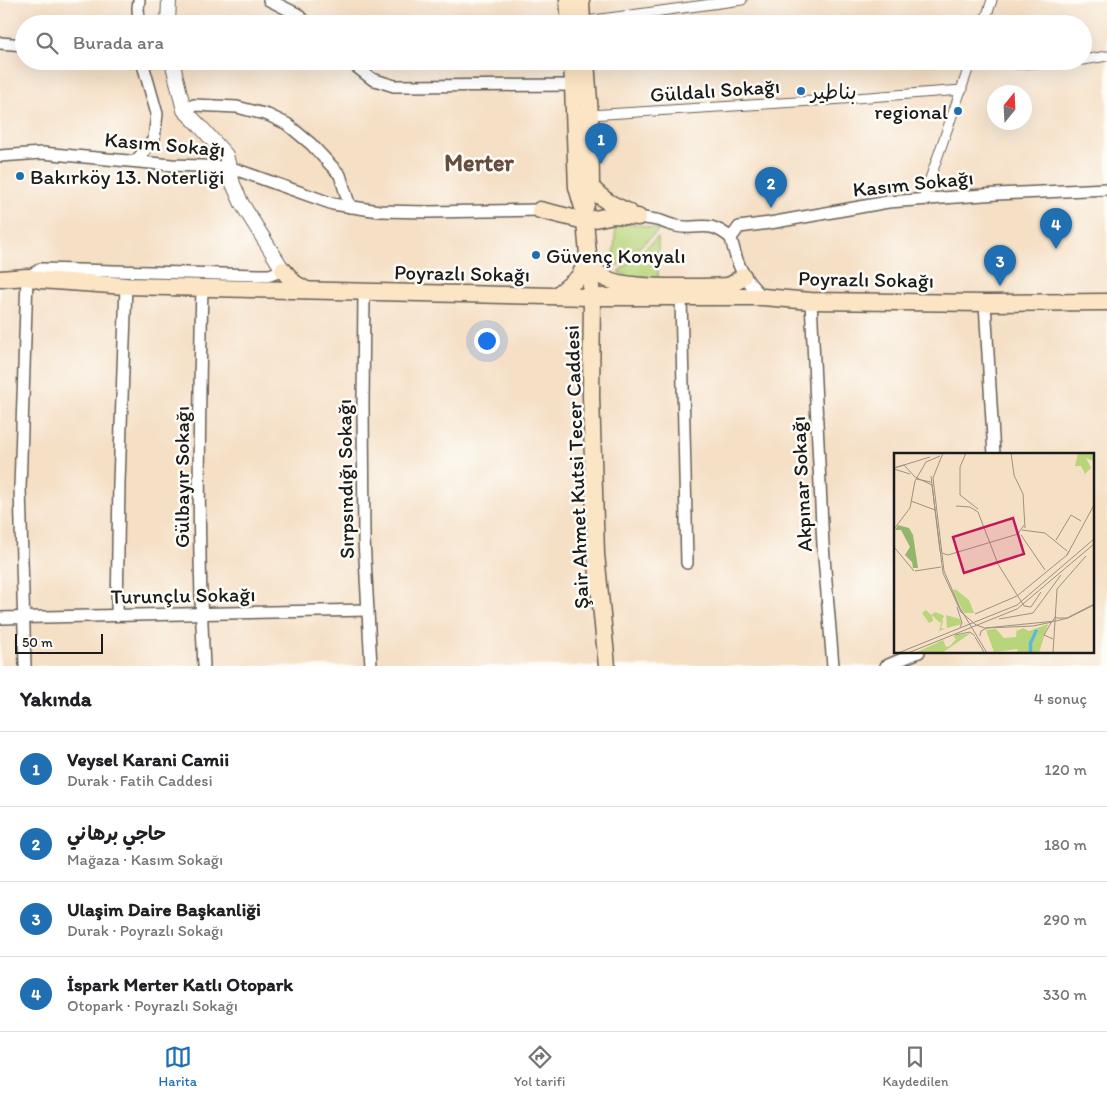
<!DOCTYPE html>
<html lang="tr">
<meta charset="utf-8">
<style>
:root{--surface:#fff;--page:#f6f6f6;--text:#202124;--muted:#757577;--line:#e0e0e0;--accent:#1f6fb2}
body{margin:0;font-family:Itim,"Playpen Sans Arabic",sans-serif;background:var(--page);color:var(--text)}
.compass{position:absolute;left:987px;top:85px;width:45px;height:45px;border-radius:50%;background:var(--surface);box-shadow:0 5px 20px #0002;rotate:18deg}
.scale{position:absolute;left:15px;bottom:12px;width:88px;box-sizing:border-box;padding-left:5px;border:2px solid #1c1c1c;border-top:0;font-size:14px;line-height:18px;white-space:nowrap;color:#1c1c1c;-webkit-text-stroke:4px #fdfcf7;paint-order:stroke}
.you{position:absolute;left:486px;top:340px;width:18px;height:18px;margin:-12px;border:4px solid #fff;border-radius:50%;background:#1a73e8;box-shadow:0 0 0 8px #1a73e833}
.badge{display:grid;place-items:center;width:32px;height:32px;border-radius:50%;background:var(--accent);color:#fff;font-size:16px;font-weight:700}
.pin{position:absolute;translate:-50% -41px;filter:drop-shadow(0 1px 2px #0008)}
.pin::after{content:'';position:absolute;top:26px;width:18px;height:15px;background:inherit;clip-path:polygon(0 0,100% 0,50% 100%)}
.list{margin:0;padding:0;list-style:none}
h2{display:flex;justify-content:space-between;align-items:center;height:65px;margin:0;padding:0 20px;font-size:21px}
h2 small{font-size:16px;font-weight:400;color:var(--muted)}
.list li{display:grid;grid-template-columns:32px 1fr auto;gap:15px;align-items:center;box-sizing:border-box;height:75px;padding:0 20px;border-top:1px solid var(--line)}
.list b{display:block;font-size:19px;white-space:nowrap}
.list p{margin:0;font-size:16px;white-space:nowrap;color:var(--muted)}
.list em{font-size:16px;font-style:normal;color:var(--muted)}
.icon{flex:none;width:28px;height:28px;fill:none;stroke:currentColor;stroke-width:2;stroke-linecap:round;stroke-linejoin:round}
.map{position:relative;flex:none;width:1107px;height:666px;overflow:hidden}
.search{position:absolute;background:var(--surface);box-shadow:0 5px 20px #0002;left:15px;right:15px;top:15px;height:55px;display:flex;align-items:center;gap:12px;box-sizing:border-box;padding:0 18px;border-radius:28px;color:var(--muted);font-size:19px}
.sheet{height:365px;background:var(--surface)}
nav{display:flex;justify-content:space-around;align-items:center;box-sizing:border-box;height:70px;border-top:1px solid var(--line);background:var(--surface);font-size:14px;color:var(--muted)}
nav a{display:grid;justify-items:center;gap:2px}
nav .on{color:var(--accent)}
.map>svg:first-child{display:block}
</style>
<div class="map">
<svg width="1107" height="666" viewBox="0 0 1107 666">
<rect width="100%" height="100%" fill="#fdfcf7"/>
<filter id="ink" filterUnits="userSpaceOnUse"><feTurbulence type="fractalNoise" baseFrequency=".02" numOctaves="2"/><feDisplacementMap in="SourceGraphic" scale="10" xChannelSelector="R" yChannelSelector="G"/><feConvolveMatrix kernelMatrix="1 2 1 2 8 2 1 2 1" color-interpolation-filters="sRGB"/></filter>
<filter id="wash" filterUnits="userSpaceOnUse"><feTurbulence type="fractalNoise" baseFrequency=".0096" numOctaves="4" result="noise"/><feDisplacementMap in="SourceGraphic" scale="20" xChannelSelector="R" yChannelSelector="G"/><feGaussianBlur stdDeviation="1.12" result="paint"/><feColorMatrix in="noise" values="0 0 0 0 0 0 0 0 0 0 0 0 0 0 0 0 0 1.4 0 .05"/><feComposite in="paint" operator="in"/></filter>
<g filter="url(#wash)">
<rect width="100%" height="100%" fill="#f5dfc5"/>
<g fill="#b9d57b" stroke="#6a784c">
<polygon points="616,223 641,225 659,230 618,265 613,266"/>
<polygon points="658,237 658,279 629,277 618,272"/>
</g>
</g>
<g filter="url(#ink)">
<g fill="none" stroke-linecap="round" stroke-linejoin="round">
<defs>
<g id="pedestrian">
<polyline points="579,22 742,0"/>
<polyline points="984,24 992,0"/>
<polyline points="1083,60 1107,56"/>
<polyline points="1001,61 1018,64 1065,61"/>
<polyline points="590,115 829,100 962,90"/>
<polyline points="923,199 971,61"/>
</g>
<g id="minor">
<polyline points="269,0 297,14 307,24"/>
<polyline points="139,24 138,8 139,0"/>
<polyline points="0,43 24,45"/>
<polyline points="349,61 372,79 394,86 573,85"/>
<polyline points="184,110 194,105 237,107 268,115 287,124 311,144 340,175 350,207"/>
<polyline points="0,156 42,153 172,165 229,167 333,204 379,211 428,212 540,210"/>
<polyline points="136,161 154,139 157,114 142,61"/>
<path d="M638 217C645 218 653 219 661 221 666 223 671 225 676 226 701 231 706 218 731 238"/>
<path d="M202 287C199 414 197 540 204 666"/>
<polyline points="364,291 363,405 364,540 371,666"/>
<polyline points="681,297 687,563"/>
<path d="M763 297C743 279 737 265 731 238L739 227 770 223 888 202 997 194 1107 189"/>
<polyline points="811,301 823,545 833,666"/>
<polyline points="985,303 994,455"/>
<polyline points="117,615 119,482 126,286"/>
<polyline points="0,618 368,610"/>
<polyline points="25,666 20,488 27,277 41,269 258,275 270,275 283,270"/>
<polyline points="886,666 919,652"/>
</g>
<g id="tertiary">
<polyline points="168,24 169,0"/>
<polyline points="172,61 184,110 199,125 226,155 233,184 242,204 283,270"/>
</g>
<g id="secondary">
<polyline points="568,0 570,24"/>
<polyline points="581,0 582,24"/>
<polyline points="572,61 577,187 584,211 592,297 591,396 596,554 607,666"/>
<path d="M591 187C604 201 612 205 629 212"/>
<polyline points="540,210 585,221 614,215 638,217"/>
<polyline points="584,211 591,187 590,115 586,61"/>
<polyline points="283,270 294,283 306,290"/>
<polyline points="0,279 27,277 40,280 126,286 592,297 763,297 811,301 985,303 1107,302"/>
<path d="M556 296 578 278 589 259C592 264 596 271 600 275 618 291 701 287 727 286L733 284 743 276"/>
</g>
</defs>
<use href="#pedestrian" stroke="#686057" stroke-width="11"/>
<use href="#minor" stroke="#686057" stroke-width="14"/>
<use href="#tertiary" stroke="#686057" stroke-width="16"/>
<use href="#secondary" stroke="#686057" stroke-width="19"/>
<use href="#pedestrian" stroke="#fff" stroke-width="9"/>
<use href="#minor" stroke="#fff" stroke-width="11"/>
<use href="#tertiary" stroke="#fff" stroke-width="14"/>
<use href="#secondary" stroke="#fce5c4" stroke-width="16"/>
</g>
</g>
<g fill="#1f6fb2" stroke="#fdfcf7" stroke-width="2">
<circle cx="801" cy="91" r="5"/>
<circle cx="958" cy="111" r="5"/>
<circle cx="20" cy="176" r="5"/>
<circle cx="536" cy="255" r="5"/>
</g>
<g text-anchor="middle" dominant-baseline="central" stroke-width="5" stroke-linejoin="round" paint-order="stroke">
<g font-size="21" fill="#1c1c1c" stroke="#fdfcf7">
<text transform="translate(715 90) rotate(-4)">Güldalı Sokağı</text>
<text transform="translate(165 144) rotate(5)">Kasım Sokağı</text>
<text transform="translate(913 183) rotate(-6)">Kasım Sokağı</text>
<text transform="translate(462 273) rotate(1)">Poyrazlı Sokağı</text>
<text transform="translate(866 279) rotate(1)">Poyrazlı Sokağı</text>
<text transform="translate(576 467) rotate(-92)">Şair Ahmet Kutsi Tecer Caddesi</text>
<text transform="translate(181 477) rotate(-90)">Gülbayır Sokağı</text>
<text transform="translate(345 479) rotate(-91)">Sırpsındığı Sokağı</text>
<text transform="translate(801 484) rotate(-93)">Akpınar Sokağı</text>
<text transform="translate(183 595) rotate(-1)">Turunçlu Sokağı</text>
</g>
<g font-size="21" fill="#1c1c1c" stroke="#fdfcf7" text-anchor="start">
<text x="811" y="91">بناطير</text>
<text x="948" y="111" text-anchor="end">regional</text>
<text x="30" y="176">Bakırköy 13. Noterliği</text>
<text x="546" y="255">Güvenç Konyalı</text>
</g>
<g font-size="24" font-weight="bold" fill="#674d3d" stroke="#fdfcf7">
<text x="479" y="162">Merter</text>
</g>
</g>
<g transform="translate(894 453)">
<rect width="200" height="200" fill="#f5dfc5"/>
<path d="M184 0H200V8L192 5 197 15 191 21 187 13H181ZM61 136 75 147 80 160H70L59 138ZM32 157 37 162 41 159 49 162 50 164 48 166 49 167V169L47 175 51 176 45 178 48 167 46 170 38 162 39 168 35 170 28 160ZM52 162 66 166 68 171 53 175ZM154 171 145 200H124L123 196 100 199 92 177 102 176 110 185 122 184 123 174V178L129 175 135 178ZM77 180 48 200H21L49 187 52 194 56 193 62 186 59 183Z" fill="#b9d57b"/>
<path d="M4 72 15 75 19 82 24 115H19L18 109 11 102 16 94 7 77H1Z" fill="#92b66b"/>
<path fill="none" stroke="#5ab8d8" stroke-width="2.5" d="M136 200V190L143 177 137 190V200M137 200V189L142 177"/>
<path fill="none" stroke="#9e9181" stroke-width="1" d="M49 0 39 25 50 118 66 155 93 200M72 0 66 14V42L84 56M117 0 120 22 129 41 131 75M0 15 36 4M0 15 10 12 21 24 38 32 49 120 67 159 82 172 91 175 162 168 174 165 200 152M0 16 16 21M37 23 46 98M22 26 37 29M17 48 41 57M62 53 76 54 84 59 104 111 130 153 137 154 147 139M0 76 16 55 21 28 32 9 46 3M128 77 151 80 173 98M127 82 151 117M162 87 177 62 187 68M0 94 20 118M175 98 173 102 200 52M48 100 54 102 124 81 130 72M21 118 47 114M63 154 68 170 66 174M81 161 123 143 173 102M162 165H173L200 151M105 166 139 160 167 122M158 168 150 182 159 186M61 182 76 179 81 183M86 183 87 178 93 175 139 173 158 169 162 163M81 184 90 199M4 200 123 152 200 86M14 200 123 156 200 91M159 200 163 136 192 103"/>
<path fill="#c2185b" fill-opacity="0.15" stroke="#c2185b" stroke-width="2.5" d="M119 65 130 101 70 120 59 84Z"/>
<rect width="200" height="200" fill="none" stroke="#1c1c1c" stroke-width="2.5"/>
</g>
</svg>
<svg class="compass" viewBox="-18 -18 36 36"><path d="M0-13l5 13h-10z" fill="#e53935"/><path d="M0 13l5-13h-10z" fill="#757577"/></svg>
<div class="scale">50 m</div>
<div class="you"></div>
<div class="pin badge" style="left:601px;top:164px">1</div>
<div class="pin badge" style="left:771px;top:208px">2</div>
<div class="pin badge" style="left:1000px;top:286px">3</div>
<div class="pin badge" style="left:1056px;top:249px">4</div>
<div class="search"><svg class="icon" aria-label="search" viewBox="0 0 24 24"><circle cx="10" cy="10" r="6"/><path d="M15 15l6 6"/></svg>Burada ara</div>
</div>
<section class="sheet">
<h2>Yakında<small>4 sonuç</small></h2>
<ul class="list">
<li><span class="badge">1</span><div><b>Veysel Karani Camii</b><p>Durak · Fatih Caddesi</p></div><em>120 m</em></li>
<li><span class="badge">2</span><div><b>حاجي برهاني</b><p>Mağaza · Kasım Sokağı</p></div><em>180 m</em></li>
<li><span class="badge">3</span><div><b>Ulaşim Daire Başkanliği</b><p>Durak · Poyrazlı Sokağı</p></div><em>290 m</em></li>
<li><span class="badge">4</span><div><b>İspark Merter Katlı Otopark</b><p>Otopark · Poyrazlı Sokağı</p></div><em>330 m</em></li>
</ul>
</section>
<nav>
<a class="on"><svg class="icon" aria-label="map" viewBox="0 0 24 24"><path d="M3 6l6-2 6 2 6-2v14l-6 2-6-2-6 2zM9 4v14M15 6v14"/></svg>Harita</a>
<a><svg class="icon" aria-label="directions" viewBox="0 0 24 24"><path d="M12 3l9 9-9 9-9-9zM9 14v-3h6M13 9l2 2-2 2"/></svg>Yol tarifi</a>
<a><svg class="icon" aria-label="saved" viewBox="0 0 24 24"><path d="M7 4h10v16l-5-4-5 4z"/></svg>Kaydedilen</a>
</nav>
